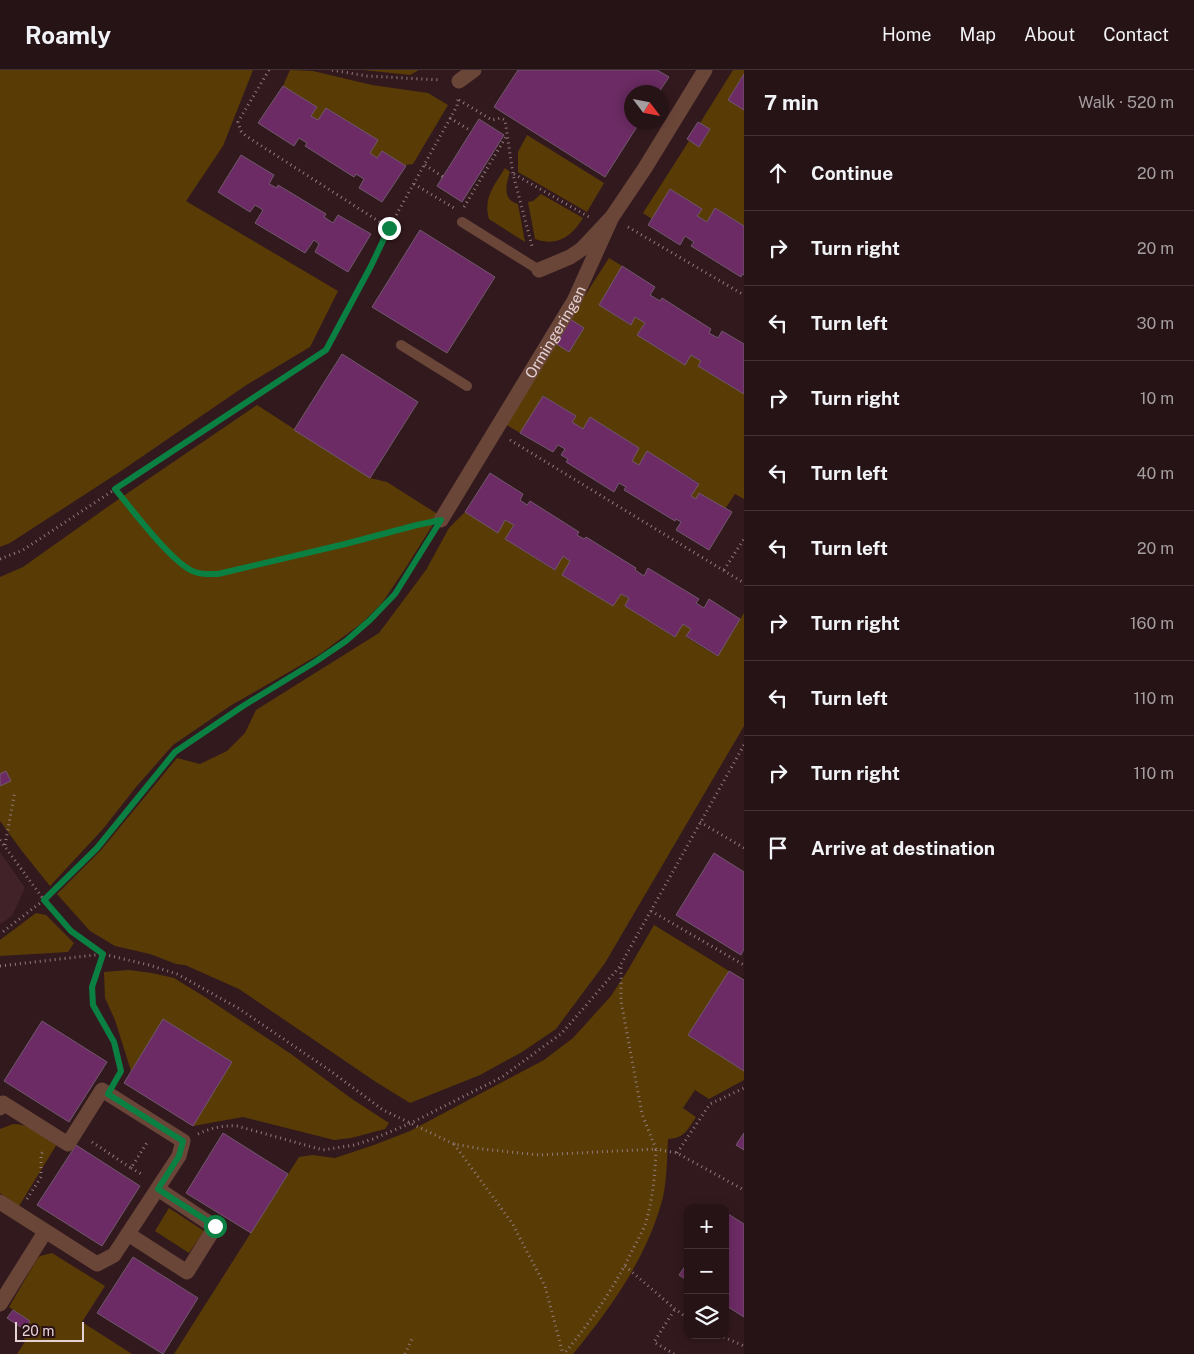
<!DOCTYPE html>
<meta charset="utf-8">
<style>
:root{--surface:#261316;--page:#322023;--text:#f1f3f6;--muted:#a49ea1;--line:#423235}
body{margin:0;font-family:"Public Sans",sans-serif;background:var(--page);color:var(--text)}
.controls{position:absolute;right:15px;bottom:15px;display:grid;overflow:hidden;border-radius:10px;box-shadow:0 2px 12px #0003}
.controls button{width:45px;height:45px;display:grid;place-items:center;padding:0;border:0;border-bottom:1px solid var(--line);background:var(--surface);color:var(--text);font:25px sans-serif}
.compass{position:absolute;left:624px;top:15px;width:45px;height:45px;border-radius:50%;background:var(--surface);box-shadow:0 2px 12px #0003;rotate:122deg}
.scale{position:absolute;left:15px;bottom:12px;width:69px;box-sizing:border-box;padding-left:5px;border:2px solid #e5d2d5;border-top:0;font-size:14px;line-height:18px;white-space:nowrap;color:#e5d2d5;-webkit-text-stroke:4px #281015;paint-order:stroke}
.stop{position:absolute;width:15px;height:15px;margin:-11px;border:4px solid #0b8043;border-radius:50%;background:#fff}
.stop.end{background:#0b8043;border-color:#fff;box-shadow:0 1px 5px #0008}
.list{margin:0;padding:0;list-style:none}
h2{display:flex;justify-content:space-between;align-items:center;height:65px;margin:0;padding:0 20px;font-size:21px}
h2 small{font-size:16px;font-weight:400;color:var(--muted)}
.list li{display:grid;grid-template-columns:32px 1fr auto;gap:15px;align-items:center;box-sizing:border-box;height:75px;padding:0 20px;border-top:1px solid var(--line)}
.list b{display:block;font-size:19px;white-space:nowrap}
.list em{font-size:16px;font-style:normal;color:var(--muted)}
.icon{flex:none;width:28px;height:28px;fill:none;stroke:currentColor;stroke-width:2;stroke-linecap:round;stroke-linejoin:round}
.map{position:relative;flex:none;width:744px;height:1284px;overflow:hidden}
header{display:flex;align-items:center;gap:30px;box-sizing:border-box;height:70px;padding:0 25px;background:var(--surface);border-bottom:1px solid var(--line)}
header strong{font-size:24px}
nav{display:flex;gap:28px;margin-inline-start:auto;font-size:18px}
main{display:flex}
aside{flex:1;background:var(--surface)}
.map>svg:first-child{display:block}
</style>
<header>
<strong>Roamly</strong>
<nav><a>Home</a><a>Map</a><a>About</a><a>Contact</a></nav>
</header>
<main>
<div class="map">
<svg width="744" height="1284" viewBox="0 0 744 1284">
<rect width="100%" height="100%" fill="#32191e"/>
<polygon fill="#422229" points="0,782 25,818 12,846 0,854"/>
<g fill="#593c05">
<polygon points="0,0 253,0 223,76 186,131 338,221 310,277 248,314 121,401 10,473 0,477"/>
<polygon points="290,0 313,1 372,15 428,23 448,35 413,94 405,95 382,81 377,88 370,83 377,70 327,38 318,50 311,46 317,37 283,16"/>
<polygon points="363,0 419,0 410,5"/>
<polygon points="733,0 744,0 744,4 728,30 744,40 744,156 715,138 707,152 697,146 701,139 670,119 652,149 643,143 689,71 699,77 710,59 700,53"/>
<polygon points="527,65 604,113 587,142 518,102 518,82"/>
<path d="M505 98 510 102C506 114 502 130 518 134L525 172 489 149C483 128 494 116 505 98Z"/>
<path d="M541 124 583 148C572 166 558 177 535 169L528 132 533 131Z"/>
<polygon points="609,188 622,196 599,235 630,255 635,247 645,253 638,265 685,295 691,285 701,291 698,296 744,324 744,429 735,424 725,439 700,423 696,429 691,426 699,413 647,382 639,395 632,391 639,378 590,347 583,359 572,352 576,346 544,326 520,363 505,354 555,273 569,282 584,258 570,249"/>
<polygon points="257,335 370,408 387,412 439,445 403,502 382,533 362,553 320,584 230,636 173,675 136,717 103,759 50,816 22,781 0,751 0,507 23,497 116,431"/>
<polygon points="465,442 498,462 505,450 514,455 505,469 554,500 563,486 570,491 562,505 613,536 621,524 629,529 625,536 674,567 683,554 691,559 686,567 717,586 744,543 744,656 605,893 556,959 522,982 480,1005 410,1033 376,1012 239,919 185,895 176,894 150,884 115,876 90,861 57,824 101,780 177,688 200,694 227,681 245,663 256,640 379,563 426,500 449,458"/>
<polygon points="36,843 46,845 74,873 68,882 0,886 0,870"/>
<path d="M654 855 729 901 688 965 744 1001V1010L709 1029 695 1020 683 1038 696 1047C687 1060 685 1068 668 1069 667 1088 667 1109 663 1127 648 1186 611 1238 573 1284H174L299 1087 312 1085 335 1088 374 1075 410 1061 544 990 573 968 611 926 628 900Z"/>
<polygon points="129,900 152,903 174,908 208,929 291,984 352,1029 389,1053 385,1059 351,1068 334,1070 243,1047 193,1056 232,992 163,950 131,1001 115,950 105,928 104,902"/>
<path d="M13 1054C30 1054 43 1065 57 1074L19 1136 0 1123V1059Z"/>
<polygon points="169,1138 204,1161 189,1183 155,1161"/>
<polygon points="52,1183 105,1216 82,1252 132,1284 17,1284 26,1270 21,1266 30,1251 9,1237 37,1189 40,1186"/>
</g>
<g fill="#6c2b64" stroke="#70596c">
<polygon points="518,0 657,0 669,7 659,22 632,22 632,52 640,52 605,107 494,37"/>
<polygon points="744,4 744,40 728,30"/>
<polygon points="283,16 317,37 311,46 318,50 326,38 378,70 370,83 377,88 382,81 406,96 382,132 359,118 364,109 356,104 354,107 305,76 307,73 299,68 294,76 258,53"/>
<polygon points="479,49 504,65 462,132 437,116"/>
<polygon points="698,52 710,59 699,77 687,69"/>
<polygon points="241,85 274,105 269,114 277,118 278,115 326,144 324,147 333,153 338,145 371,164 348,202 315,182 319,174 314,170 305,183 255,153 263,140 255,135 250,142 218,122"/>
<polygon points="670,119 702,139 697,146 707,152 715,138 744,156 744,205 742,204 741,207 691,176 694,172 685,166 680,175 648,155"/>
<polygon points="420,160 495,207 447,283 372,237"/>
<polygon points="622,196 655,217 650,225 660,231 662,228 711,259 709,263 718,268 722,261 744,274 744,324 698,296 701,291 691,285 685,295 637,265 645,253 635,247 631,255 599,235"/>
<polygon points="570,249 584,258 569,282 555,273"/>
<polygon points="342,284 418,332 370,408 294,360"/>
<polygon points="543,326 576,346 572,352 583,359 590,347 639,378 632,391 639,395 647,381 699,414 691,426 696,429 699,423 732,442 709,480 676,460 681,452 676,449 675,451 624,420 626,417 619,413 614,422 566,392 568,389 561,385 565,379 558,375 553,382 520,363"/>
<polygon points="490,403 523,424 520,430 527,435 530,431 579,462 577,465 584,469 586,467 636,498 635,500 644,506 648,498 699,529 696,533 704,538 709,529 740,549 718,586 686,566 691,559 683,554 675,567 625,536 629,528 621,524 613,536 562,505 570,491 563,486 555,500 505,469 514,455 505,450 498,463 465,442"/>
<polygon points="6,701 11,711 0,716 0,704"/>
<polygon points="714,783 744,802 744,879 741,885 676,845"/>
<polygon points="729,901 744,910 744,1001 688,965"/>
<polygon points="163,949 232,992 193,1056 124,1013"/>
<polygon points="42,951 107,992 69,1052 4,1011"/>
<polygon points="223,1063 288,1104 251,1163 186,1123"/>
<polygon points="744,1063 744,1080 736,1075"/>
<polygon points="76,1075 140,1116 102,1176 37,1135"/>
<polygon points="725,1142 744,1154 744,1247 725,1235"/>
<polygon points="133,1187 198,1228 163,1284 97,1243"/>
<polygon points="688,1192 688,1211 679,1205"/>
<polygon points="13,1240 30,1251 25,1260 7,1248"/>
</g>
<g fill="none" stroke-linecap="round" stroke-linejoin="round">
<g stroke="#917b7f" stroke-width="3" stroke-dasharray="1 4" stroke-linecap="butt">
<polyline points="269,0 238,52 241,61 246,66 389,158"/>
<polyline points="332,0 367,6 441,10"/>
<polyline points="459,30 492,50 501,48 505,50 513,104 532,176"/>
<polyline points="450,48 471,61"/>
<polyline points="425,95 443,107"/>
<polyline points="514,104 589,147"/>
<polyline points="414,114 454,138"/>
<polyline points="464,137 507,65"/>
<polyline points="628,157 744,225"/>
<polyline points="510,370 744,513"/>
<path d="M115 419C131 438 173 495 195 502 203 505 210 504 218 503L345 474 423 454"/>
<polyline points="0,489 23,480 326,280 371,196 389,158 457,36 458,29"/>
<polyline points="724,500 744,469"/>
<polyline points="744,675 621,894 621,931 642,1044 656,1079 677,1083 744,1120"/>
<polyline points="700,752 744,778"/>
<polyline points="0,770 44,830 0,864"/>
<polyline points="5,775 15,721"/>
<polyline points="651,841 744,895"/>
<polyline points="103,884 71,861 44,830 97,778 175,682 243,636 315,592 346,571 370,550 395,524 431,466"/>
<polyline points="103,884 92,917 93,935 114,972 121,1001 117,1009"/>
<path d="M0 896 103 884 149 895 177 904 238 938 332 1002 383 1040 454 1074 482 1079 539 1085 656 1079C655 1105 653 1129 645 1155 642 1163 637 1171 633 1179 615 1217 591 1251 564 1284"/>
<path d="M198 1064C211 1058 223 1055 237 1056L323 1080 354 1075 373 1069 411 1053 502 1007 562 963 621 895"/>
<polyline points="92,1072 131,1098 148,1071"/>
<polyline points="454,1074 512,1153 545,1216 563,1284"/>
<polyline points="677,1083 710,1034 744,1018"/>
<polyline points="131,1098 143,1105"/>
<polyline points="27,1129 41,1107 41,1084 44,1080"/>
<polyline points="625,1196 675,1239 688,1249"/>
<polyline points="719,1265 744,1276"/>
<polyline points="405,1284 412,1269"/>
<polyline points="674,1284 654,1272 675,1239"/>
</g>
<g stroke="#6a4639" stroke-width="10">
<polyline points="462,152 539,200"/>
<polyline points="401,275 467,316"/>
</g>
<g stroke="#6a4639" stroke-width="15">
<polyline points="459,11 474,0"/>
<polyline points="539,200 570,187 582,179 612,147 645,98 705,0"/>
<path id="s1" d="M441 450 574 231 612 147"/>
<polyline points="0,1038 3,1033 68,1074 102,1020 183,1071 179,1086 114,1185 97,1194 0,1132"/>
<polyline points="128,1164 187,1202 215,1157 158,1119"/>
<polyline points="0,1234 45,1162"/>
</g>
</g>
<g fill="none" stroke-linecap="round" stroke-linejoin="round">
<path stroke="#0b8043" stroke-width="6" d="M215 1156 158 1119 179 1086 183 1071 108 1024 121 1001 114 972 93 935 92 917 103 884 71 861 44 830 97 778 175 682 243 636 315 592 346 571 370 550 395 524 441 450 417 455 345 474 218 504C210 504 203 505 195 502 173 495 131 438 115 419L326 280 371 196 389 158"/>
</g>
<g text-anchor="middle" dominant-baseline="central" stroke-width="4.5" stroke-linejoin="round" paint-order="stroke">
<g font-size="15" fill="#e5d2d5" stroke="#281015">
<text stroke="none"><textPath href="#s1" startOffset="220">Ormingeringen</textPath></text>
</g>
</g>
</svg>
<div class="controls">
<button>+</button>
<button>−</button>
<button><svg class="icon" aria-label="layers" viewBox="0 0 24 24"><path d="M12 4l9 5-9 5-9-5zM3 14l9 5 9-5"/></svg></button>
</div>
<svg class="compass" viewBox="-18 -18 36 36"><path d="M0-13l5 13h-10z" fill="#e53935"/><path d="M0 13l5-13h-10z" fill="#a49ea1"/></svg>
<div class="scale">20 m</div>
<div class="stop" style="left:215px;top:1156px"></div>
<div class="stop end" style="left:389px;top:158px"></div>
</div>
<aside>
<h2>7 min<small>Walk · 520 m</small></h2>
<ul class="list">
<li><svg class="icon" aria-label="ahead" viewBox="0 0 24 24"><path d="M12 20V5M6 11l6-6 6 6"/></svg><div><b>Continue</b></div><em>20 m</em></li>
<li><svg class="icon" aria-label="right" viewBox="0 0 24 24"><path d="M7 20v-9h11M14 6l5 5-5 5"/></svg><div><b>Turn right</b></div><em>20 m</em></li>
<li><svg class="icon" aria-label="left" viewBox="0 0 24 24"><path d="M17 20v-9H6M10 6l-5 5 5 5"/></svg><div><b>Turn left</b></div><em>30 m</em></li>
<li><svg class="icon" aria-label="right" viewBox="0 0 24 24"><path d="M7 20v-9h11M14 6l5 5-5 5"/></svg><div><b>Turn right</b></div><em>10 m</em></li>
<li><svg class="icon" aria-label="left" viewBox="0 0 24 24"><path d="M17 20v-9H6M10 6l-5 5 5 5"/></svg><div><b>Turn left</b></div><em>40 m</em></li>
<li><svg class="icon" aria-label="left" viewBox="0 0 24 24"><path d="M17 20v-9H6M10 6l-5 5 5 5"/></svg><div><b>Turn left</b></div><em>20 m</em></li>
<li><svg class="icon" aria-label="right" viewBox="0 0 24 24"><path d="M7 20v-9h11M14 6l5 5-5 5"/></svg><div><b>Turn right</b></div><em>160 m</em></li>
<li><svg class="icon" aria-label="left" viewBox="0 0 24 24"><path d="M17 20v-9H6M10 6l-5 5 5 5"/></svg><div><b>Turn left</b></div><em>110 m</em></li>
<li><svg class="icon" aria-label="right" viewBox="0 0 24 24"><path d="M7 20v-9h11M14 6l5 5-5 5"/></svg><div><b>Turn right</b></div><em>110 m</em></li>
<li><svg class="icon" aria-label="arrive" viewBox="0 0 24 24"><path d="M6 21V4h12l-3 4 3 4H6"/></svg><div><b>Arrive at destination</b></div></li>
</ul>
</aside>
</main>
